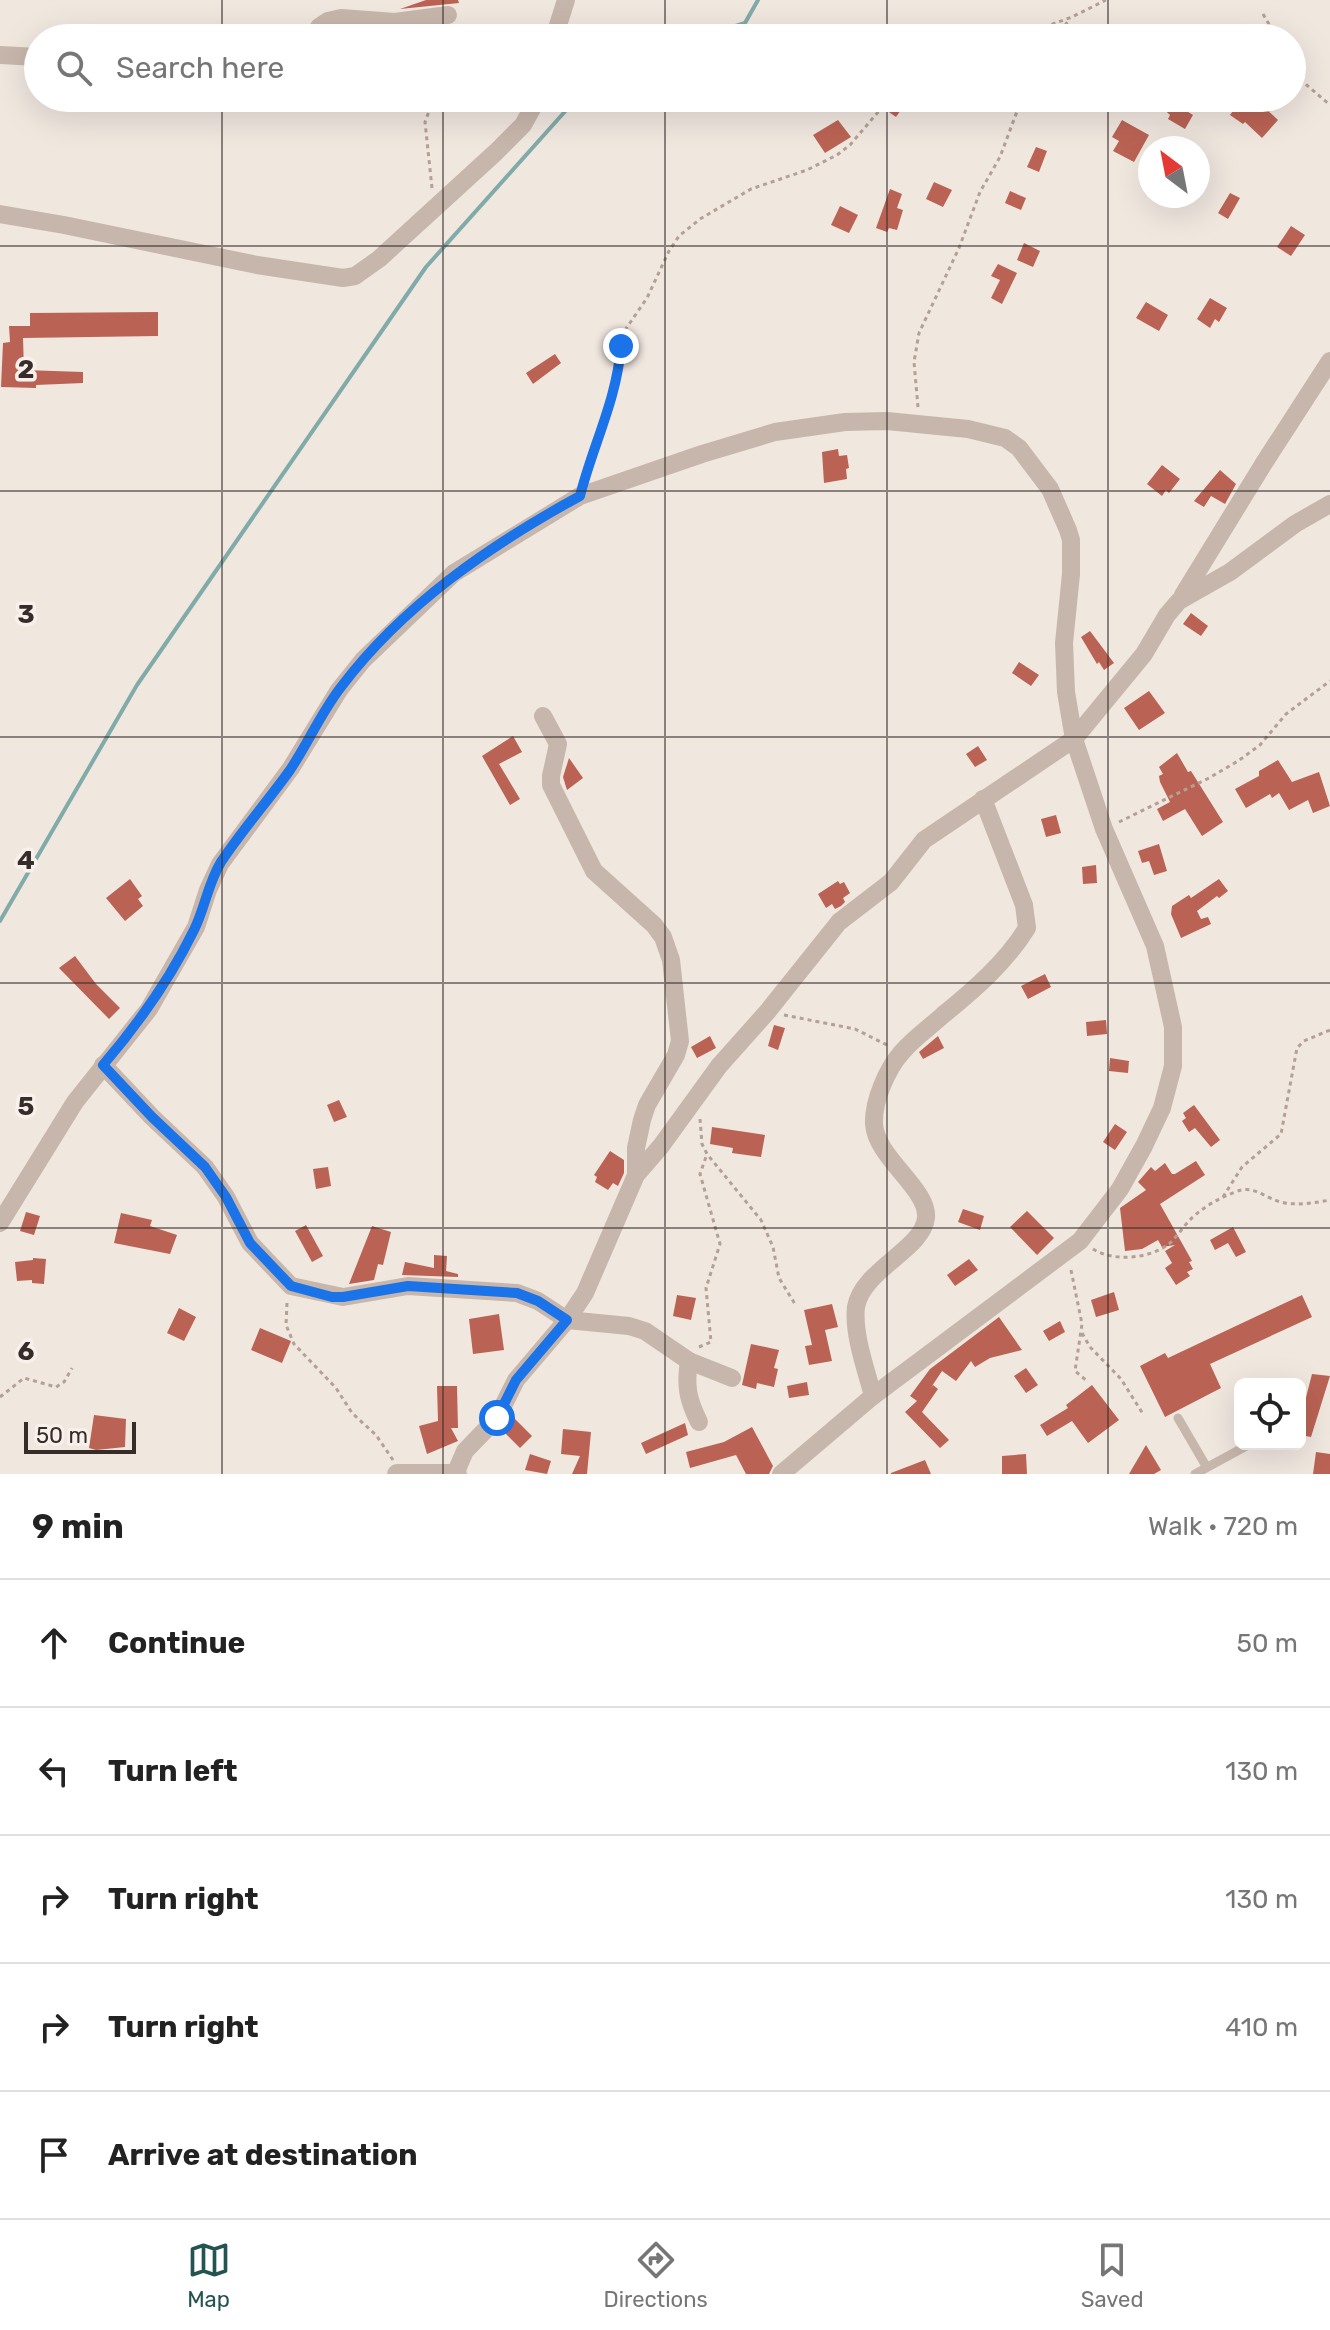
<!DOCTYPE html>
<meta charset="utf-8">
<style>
:root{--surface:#fff;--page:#f2f2f2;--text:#222;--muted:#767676;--line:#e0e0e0;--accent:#245452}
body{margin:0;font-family:Rubik,sans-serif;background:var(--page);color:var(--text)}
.controls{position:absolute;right:24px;bottom:24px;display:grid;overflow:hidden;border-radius:12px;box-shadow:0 8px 32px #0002}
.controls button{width:72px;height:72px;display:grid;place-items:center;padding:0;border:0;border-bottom:2px solid var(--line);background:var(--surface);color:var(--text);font:40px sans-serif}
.compass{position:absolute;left:1138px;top:136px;width:72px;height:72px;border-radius:50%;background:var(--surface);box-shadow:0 8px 32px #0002;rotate:328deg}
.scale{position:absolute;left:24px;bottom:20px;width:112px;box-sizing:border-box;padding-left:8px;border:4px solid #362d2a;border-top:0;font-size:22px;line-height:28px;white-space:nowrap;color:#362d2a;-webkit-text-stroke:6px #f8f1eb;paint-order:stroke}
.stop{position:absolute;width:24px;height:24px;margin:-18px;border:6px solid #1a73e8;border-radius:50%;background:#fff}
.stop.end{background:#1a73e8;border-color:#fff;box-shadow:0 2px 8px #0008}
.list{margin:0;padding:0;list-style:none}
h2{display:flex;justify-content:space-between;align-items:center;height:104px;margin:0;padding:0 32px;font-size:34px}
h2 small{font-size:26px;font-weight:400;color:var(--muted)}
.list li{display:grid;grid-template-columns:52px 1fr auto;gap:24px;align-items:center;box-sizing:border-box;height:128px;padding:0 32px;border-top:2px solid var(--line)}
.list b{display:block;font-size:30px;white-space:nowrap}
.list em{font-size:26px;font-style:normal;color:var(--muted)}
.icon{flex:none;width:44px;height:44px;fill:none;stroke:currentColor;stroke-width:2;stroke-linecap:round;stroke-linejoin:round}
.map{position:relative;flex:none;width:1330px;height:1474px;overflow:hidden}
.search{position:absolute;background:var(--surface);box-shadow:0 8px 32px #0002;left:24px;right:24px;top:24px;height:88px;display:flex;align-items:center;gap:20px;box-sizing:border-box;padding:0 28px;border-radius:44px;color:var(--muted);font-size:30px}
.sheet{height:744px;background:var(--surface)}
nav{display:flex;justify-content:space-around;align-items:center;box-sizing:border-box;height:112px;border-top:2px solid var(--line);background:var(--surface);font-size:22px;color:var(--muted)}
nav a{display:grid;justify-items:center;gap:4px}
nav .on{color:var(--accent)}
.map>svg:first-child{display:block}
</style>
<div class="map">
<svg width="1330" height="1474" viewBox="0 0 1330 1474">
<rect width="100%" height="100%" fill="#f0e7df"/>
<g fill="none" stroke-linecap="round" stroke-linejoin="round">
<g stroke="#81aba8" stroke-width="4">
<polyline points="697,38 745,23 758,0"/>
<polyline points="0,921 137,685 426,267 577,98"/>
</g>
</g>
<g fill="#ba6354">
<polygon points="426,0 458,0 459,3 400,9"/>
<polygon points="895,98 909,98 896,117 886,110"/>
<polygon points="1152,98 1166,98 1193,115 1185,129 1168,119 1170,115"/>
<polygon points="1242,98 1260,109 1263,106 1278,120 1262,138 1245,122 1243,124 1230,115"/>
<polygon points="838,120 851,137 825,153 813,135"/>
<polygon points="1122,120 1149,135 1134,162 1113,151 1119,141 1112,137"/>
<polygon points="1036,147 1047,151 1039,172 1027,167"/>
<polygon points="934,182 952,190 943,207 926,199"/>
<polygon points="890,189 902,194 897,208 903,210 897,230 889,228 887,232 876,228"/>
<polygon points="1010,191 1026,198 1021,210 1005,203"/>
<polygon points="1230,193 1240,198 1228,219 1218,213"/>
<polygon points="840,206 858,215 849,233 831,225"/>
<polygon points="1291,226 1305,235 1291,256 1277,247"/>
<polygon points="1024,243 1040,251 1033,267 1017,260"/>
<polygon points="998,264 1017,273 1002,304 991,298 1000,280 991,276"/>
<polygon points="1210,298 1227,308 1219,322 1215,319 1210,328 1197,319"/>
<polygon points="1146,302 1168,315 1159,331 1136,318"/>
<polygon points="158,312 158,336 23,338 24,370 83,372 83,383 36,385 36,388 1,387 3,343 10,342 9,326 30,326 30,313"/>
<polygon points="555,354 561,363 533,384 526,373"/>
<polygon points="838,449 839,456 847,455 849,468 846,469 847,479 824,483 822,452"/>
<polygon points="1162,465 1180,479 1169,493 1166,490 1162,496 1147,484"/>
<polygon points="1220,470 1236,484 1225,504 1211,496 1204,507 1194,501"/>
<polygon points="1191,613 1208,626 1201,636 1183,624"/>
<polygon points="1090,631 1114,663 1104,670 1099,662 1097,664 1081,637"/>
<polygon points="1019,662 1039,675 1031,686 1012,673"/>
<polygon points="1149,691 1165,713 1139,730 1124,708"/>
<polygon points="513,736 522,752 499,764 520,799 510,805 482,756"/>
<polygon points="978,746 987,760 975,767 966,754"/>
<polygon points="1177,753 1188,772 1191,771 1223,822 1202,836 1185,809 1163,821 1157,809 1170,802 1160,782 1159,776 1163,774 1159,767"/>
<polygon points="569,758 583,778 567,790 563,777"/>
<polygon points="1278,760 1292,782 1319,772 1330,806 1313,813 1308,800 1289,810 1279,793 1272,798 1270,794 1246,808 1235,789 1259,776 1259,771"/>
<polygon points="1056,815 1061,833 1046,837 1041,819"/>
<polygon points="1159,844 1167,871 1154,875 1149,861 1142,863 1138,851"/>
<polygon points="1096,865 1097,883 1083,884 1082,867"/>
<polygon points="130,879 142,896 138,899 143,906 125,921 106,898"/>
<polygon points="1219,879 1228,891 1219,898 1217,896 1197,911 1201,919 1208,917 1211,924 1181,938 1171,914 1172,906 1189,895 1191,898"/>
<polygon points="838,881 840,884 844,882 850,893 843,898 845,902 841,906 835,909 832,904 826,908 818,894"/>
<polygon points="75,956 96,984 120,1008 109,1019 59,968"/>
<polygon points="1045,974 1051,987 1028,999 1021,986"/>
<polygon points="1106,1020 1107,1034 1087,1036 1086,1022"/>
<polygon points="774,1025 785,1028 778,1050 768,1046"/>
<polygon points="710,1036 716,1048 697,1058 691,1047"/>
<polygon points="938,1036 944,1048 923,1059 919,1052"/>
<polygon points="1110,1058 1129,1061 1128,1073 1109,1071"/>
<polygon points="339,1100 347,1117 334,1122 327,1105"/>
<polygon points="1194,1105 1220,1140 1211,1147 1195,1128 1189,1132 1182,1121 1186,1118 1183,1113"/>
<polygon points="1115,1124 1127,1132 1115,1150 1103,1142"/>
<polygon points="712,1127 765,1135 761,1157 732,1153 733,1148 710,1144"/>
<polygon points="610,1151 624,1160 624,1173 618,1186 613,1183 608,1190 595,1182 597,1177 594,1175"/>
<polygon points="1196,1161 1205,1175 1160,1204 1192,1261 1189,1262 1193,1269 1187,1272 1190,1276 1176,1285 1165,1268 1172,1263 1165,1251 1175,1245 1162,1247 1158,1240 1142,1249 1125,1251 1120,1208 1146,1190 1138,1182 1151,1167 1155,1171 1165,1163 1172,1174 1175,1174"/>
<polygon points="328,1167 331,1186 316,1189 313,1169"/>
<polygon points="963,1209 984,1216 980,1230 958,1222"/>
<polygon points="1027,1211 1054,1238 1037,1255 1010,1227"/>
<polygon points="26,1212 40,1216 34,1235 20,1231"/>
<polygon points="121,1213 152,1220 150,1226 177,1235 170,1254 114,1243"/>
<polygon points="306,1225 323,1256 312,1262 295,1231"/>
<polygon points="372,1226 391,1232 383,1265 378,1264 374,1280 349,1284"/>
<polygon points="1233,1227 1246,1252 1236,1257 1228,1243 1215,1250 1210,1240"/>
<polygon points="434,1255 447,1256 446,1271 458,1274 458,1277 402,1275 405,1262 434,1268"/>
<polygon points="33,1258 46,1259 44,1284 32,1283 32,1280 17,1281 15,1262 33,1260"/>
<polygon points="969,1259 978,1270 955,1286 947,1275"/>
<polygon points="1114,1292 1119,1310 1096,1317 1091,1300"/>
<polygon points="677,1295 696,1298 691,1320 673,1316"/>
<polygon points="1302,1295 1312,1317 1210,1364 1221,1388 1165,1417 1140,1366 1165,1353 1168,1358"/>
<polygon points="832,1304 838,1327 825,1330 832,1361 809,1365 805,1346 812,1345 804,1310"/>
<polygon points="179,1308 196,1317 184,1341 167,1333"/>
<polygon points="499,1314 504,1350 473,1354 469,1319"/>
<polygon points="999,1317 1022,1350 990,1358 975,1367 971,1361 956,1381 942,1371 930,1389 933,1385 938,1389 922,1412 949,1440 940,1448 905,1412 917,1401 910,1396 930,1369"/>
<polygon points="1060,1321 1065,1332 1049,1341 1043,1331"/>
<polygon points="260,1328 291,1341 282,1363 251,1350"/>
<polygon points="751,1344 779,1350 774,1368 778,1369 774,1387 757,1383 756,1389 742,1385"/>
<polygon points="1026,1368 1038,1385 1026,1393 1014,1376"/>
<polygon points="1312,1374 1330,1376 1311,1437 1300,1435 1300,1421"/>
<polygon points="807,1382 809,1395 789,1398 787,1386"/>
<polygon points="1092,1385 1119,1420 1088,1443 1072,1421 1047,1436 1040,1425 1068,1408 1066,1405"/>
<polygon points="437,1386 457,1386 458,1428 451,1428 458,1441 427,1454 419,1426 438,1421"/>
<polygon points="94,1415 126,1419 125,1447 96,1450 89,1448"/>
<polygon points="513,1417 532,1436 520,1448 502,1430"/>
<polygon points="685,1423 688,1435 646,1454 641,1443"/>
<polygon points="752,1427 773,1466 769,1474 746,1474 736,1455 690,1468 686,1452 724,1442"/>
<polygon points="563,1429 591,1432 587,1474 572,1474 580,1456 561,1454"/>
<polygon points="1146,1445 1161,1470 1154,1474 1129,1474"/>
<polygon points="1316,1452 1330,1454 1330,1474 1313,1474"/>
<polygon points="530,1454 551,1461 547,1474 525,1470"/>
<polygon points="1026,1454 1027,1474 1002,1474 1002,1456"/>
<polygon points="925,1460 931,1474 891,1474 891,1473"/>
</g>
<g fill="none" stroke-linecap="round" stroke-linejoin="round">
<g stroke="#b3a096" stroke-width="3" stroke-dasharray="4 4" stroke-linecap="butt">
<polyline points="1263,14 1277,38"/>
<polyline points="1014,38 1072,17 1106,0"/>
<polyline points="1055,38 1070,19"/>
<polyline points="1292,65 1302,81 1330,105"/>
<polyline points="432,188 425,122 434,98"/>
<polyline points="918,407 914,362 919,333 959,248 980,192 1000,157 1022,98"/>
<polyline points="585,476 592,450 612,400 623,333 647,298 669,251 679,236 700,219 751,189 807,170 837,155 850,145 890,98"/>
<polyline points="1119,822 1209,778 1238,761 1260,745 1286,714 1330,681"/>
<polyline points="784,1015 855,1029 887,1045"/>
<polyline points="700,1119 702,1144 707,1154 761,1220 773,1247 779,1278 795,1304"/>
<polyline points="1223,1197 1242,1167 1281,1134 1297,1048 1304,1041 1330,1030"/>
<path d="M1093 1249C1113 1262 1149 1259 1169 1244 1178 1236 1184 1225 1193 1217 1206 1205 1220 1198 1235 1192 1253 1184 1265 1198 1281 1202 1297 1206 1314 1203 1330 1200"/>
<polyline points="1071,1270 1082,1324 1075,1371 1087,1381"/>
<polyline points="287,1303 286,1325 294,1344 336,1388 352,1413 376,1435 393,1460"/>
<polyline points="1082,1333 1090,1347 1121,1379 1143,1414"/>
<polyline points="699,1347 711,1342 706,1288 720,1244 700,1174 707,1154"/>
<polyline points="0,1397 24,1378 56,1387 64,1382 72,1368"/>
</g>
<g stroke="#c7b6ac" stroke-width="9">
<polyline points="1178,1418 1206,1466"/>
<polyline points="1195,1474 1250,1444"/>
</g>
<g stroke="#c7b6ac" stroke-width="18">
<polyline points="313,38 319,27 328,21 341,18 395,22 448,15"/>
<polyline points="554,38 566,0"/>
<polyline points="0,55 38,57"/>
<polyline points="0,214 64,225 257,265 343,278 355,276 379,259 496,152 523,125 538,98"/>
<polyline points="1183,595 1264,463 1330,361"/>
<polyline points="543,716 558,744 551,776 551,785 594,871 654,925 663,937 671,960 680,1041 676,1055 647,1105 642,1120 636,1148 636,1175"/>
<polyline points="103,1065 152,1117 205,1167 226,1197 250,1243 291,1286 343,1297 408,1286 517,1293 538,1301 567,1320 629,1326 645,1331 689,1361 732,1378"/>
<polyline points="0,1223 75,1102 149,1009 196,927 208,890 220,864 291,768 339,690 363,660 454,573 580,496 702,454 775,432 845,422 887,421 968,429 1005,438 1019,448 1050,489 1068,530 1071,540 1071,574 1064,643 1066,692 1074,739 1104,829 1155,946 1173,1027 1173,1066 1162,1108 1144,1146 1120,1189 1080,1241 873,1396 781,1474"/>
<path d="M689 1361C685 1386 688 1400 699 1422"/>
<path d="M873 1396C866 1369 853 1335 856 1307 862 1270 923 1249 926 1218 929 1189 876 1158 874 1124 873 1101 887 1069 902 1052 914 1038 930 1027 943 1015 974 990 1006 962 1027 928L1024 905 983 799"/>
<polyline points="455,1474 465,1451 497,1418 516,1380 567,1320 585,1293 636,1175 661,1146 719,1066 768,1011 839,922 891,882 924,840 1074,739 1144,654 1167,615 1179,601 1230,572 1295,524 1330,504"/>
</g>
<polyline stroke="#c7b6ac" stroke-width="20" points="397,1474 457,1474"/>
</g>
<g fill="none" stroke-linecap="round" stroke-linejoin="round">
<path stroke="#1a73e8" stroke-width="10" d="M497 1418 516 1380 567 1320 538 1301 517 1293 408 1286 343 1297H332L291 1286 250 1243 226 1197 205 1167 152 1117 103 1065C139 1023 170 979 194 930 205 908 208 883 221 862 242 830 268 801 290 770 308 743 321 713 341 687 403 605 490 545 580 496 593 445 617 399 621 346"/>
</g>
<path fill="none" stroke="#362d2a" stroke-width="2" stroke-opacity="0.55" d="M222 0V38M443 0V38M665 0V38M887 0V38M1108 0V38M222 98V1474M443 98V1474M665 98V1474M887 98V1474M1108 98V1474M0 246H1330M0 491H1330M0 737H1330M0 983H1330M0 1228H1330"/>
<g font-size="26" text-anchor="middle" font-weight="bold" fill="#362d2a" stroke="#f8f1eb" stroke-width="7" stroke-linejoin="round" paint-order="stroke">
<text x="26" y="378">2</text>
<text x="26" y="623">3</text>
<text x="26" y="869">4</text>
<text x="26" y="1115">5</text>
<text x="26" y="1360">6</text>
</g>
</svg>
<div class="controls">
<button><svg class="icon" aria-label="locate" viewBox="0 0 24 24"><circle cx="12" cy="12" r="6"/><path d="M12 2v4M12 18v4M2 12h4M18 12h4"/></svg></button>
</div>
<svg class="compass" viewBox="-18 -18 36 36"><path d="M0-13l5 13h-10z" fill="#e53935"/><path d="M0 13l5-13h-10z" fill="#767676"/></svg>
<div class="scale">50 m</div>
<div class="stop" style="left:497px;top:1418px"></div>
<div class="stop end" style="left:621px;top:346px"></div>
<div class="search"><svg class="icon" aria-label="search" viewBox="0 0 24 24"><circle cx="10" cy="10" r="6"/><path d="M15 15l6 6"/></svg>Search here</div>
</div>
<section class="sheet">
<h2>9 min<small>Walk · 720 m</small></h2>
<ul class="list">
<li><svg class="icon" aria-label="ahead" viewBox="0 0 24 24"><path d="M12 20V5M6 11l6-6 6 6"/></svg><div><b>Continue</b></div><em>50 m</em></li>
<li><svg class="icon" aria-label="left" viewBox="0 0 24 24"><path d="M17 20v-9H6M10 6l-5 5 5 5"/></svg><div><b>Turn left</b></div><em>130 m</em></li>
<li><svg class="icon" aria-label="right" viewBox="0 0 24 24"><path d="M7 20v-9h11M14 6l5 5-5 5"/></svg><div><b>Turn right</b></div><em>130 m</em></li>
<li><svg class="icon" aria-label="right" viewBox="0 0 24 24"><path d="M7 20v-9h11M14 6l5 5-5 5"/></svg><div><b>Turn right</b></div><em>410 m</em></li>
<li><svg class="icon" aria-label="arrive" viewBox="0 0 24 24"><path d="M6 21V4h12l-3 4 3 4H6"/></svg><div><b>Arrive at destination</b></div></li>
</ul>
</section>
<nav>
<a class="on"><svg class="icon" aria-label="map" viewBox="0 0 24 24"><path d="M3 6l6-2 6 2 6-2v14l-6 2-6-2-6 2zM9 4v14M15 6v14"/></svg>Map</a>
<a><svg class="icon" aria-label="directions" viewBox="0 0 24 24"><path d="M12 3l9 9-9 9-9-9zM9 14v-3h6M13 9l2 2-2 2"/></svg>Directions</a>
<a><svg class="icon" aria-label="saved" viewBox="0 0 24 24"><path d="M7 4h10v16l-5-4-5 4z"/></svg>Saved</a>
</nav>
